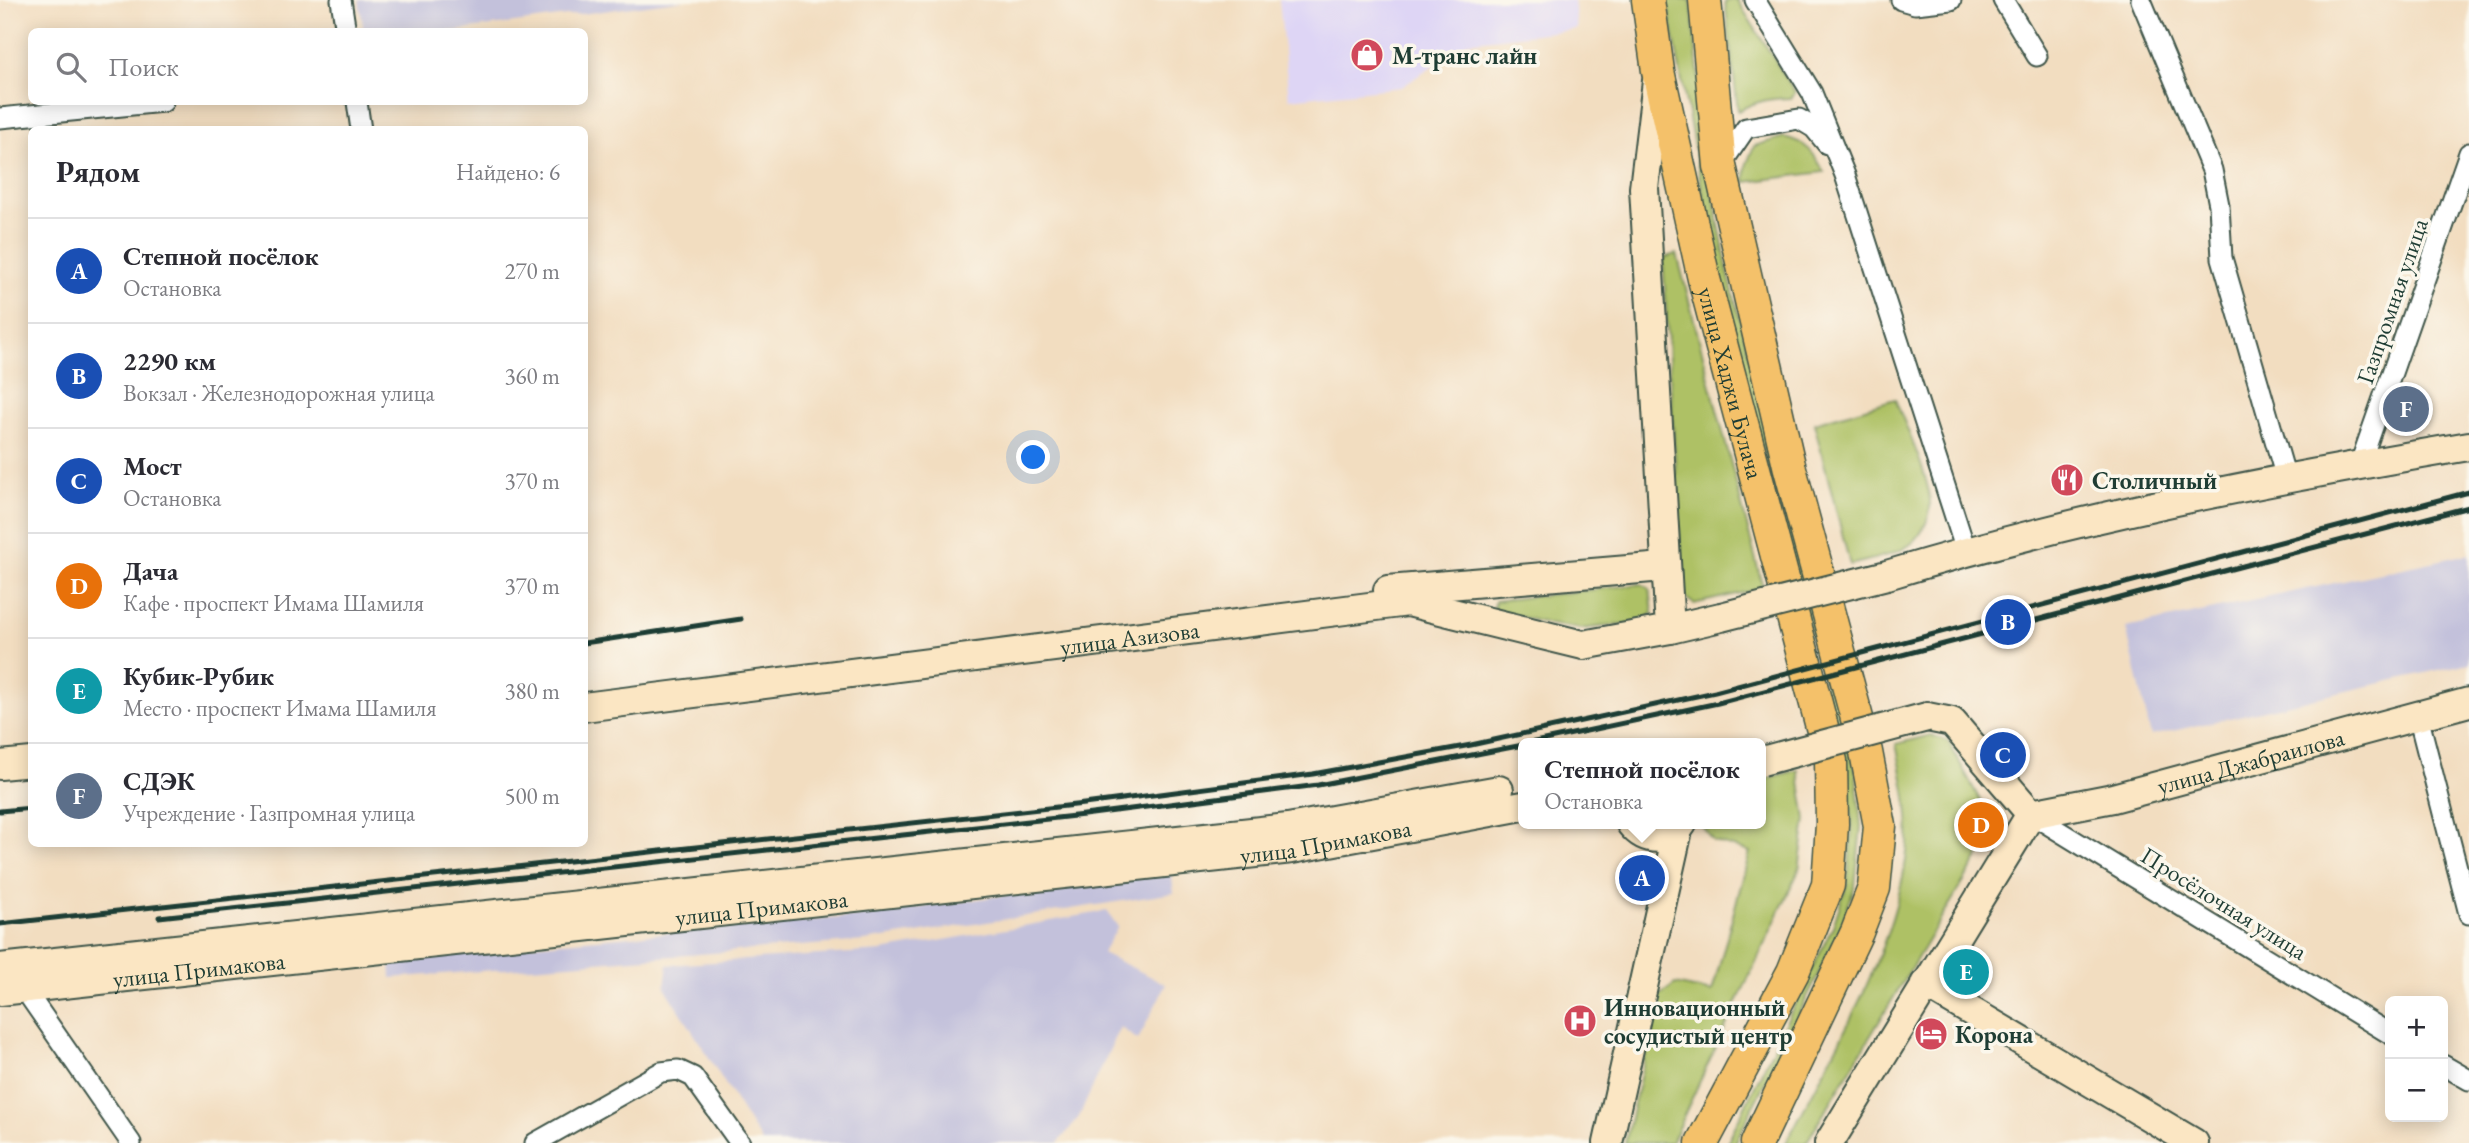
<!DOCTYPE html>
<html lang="ru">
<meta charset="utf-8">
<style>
:root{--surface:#fff;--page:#f7f7f7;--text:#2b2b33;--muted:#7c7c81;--line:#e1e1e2;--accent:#7c3aed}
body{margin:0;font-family:"EB Garamond",serif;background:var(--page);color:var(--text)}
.controls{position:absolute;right:21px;bottom:21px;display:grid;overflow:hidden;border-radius:10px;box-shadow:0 4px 18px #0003}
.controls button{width:63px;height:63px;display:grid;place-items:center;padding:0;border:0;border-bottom:2px solid var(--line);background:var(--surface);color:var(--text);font:35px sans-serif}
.you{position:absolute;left:1034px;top:458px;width:24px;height:24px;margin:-18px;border:5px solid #fff;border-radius:50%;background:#1a73e8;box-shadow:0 0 0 10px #1a73e833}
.badge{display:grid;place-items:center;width:46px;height:46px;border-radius:50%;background:var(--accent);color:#fff;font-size:23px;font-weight:700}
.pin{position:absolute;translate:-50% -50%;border:4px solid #fff;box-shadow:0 2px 7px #0006}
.popup{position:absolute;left:1518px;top:738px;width:248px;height:91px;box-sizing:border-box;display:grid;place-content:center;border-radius:10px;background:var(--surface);filter:drop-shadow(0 2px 5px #0005);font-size:23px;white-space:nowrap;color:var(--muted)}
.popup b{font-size:26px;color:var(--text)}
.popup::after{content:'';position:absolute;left:50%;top:100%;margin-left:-14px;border:14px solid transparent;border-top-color:var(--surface)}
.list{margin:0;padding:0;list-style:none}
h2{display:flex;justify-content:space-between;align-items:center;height:91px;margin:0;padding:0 28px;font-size:30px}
h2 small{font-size:23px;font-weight:400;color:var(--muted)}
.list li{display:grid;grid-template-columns:46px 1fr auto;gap:21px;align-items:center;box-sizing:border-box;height:105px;padding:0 28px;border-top:2px solid var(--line)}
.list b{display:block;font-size:26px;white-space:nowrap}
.list p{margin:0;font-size:23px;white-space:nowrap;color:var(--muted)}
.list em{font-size:23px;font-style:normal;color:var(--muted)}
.icon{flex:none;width:38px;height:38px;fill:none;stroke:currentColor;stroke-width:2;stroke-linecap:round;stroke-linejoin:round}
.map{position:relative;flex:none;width:2469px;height:1143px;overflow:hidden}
.search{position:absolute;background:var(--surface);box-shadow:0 4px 18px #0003;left:28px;top:28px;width:560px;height:77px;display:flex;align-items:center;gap:18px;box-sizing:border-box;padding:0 24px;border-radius:10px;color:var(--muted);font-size:26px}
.panel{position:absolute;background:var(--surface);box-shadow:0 4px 18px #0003;left:28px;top:126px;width:560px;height:721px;border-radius:10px}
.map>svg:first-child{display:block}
</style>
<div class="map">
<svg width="2469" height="1143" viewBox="0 0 2469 1143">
<rect width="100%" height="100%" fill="#fbf7ec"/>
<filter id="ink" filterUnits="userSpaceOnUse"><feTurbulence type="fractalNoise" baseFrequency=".0143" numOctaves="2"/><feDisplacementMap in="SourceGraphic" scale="14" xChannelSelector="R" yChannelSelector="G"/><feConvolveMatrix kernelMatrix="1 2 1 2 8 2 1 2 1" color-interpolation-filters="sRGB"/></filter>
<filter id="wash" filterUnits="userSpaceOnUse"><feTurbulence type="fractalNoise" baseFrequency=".00686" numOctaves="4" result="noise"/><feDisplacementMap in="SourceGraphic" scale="28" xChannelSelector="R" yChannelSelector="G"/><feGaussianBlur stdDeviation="1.57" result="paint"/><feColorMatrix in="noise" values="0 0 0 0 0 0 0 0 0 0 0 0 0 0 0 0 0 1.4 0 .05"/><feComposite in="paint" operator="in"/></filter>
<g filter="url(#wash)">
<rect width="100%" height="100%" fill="#f2ddc0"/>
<polygon fill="#ded5f5" points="1279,0 1574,0 1577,29 1467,42 1402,87 1289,99"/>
<g fill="#c3c1db">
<polygon points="359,0 684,0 455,31 364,32"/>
<polygon points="2469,554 2469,663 2151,736 2126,628"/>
<polygon points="1171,871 1174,893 865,941 391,978 390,957 862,916"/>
<polygon points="1107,911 1118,927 1102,953 1166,984 1138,1040 1120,1027 1079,1117 1058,1143 762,1143 665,987 668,965 882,951"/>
</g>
<g fill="#aec165" stroke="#667f4c" stroke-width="2">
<polygon points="1667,0 1691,0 1707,161 1728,273 1856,773 1861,826 1855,886 1841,926 1814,983 1735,1143 1727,1143 1833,926 1847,884 1852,827 1848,774 1718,276"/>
<path d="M1730 0H1737L1795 92 1792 98C1771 98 1756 101 1738 111L1725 2Z"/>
<path d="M1784 137C1806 142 1814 152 1824 172L1745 182 1746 166 1754 146Z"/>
<polygon points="1677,254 1763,588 1694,604 1683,596 1663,258"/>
<path d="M1895 399C1905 425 1930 478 1930 504 1931 516 1922 535 1912 543 1898 555 1868 560 1850 565L1814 423Z"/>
<polygon points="1642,584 1650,589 1653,613 1643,622 1581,629 1549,624 1494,610 1495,601"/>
<path d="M1931 735 1948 741 1989 817V839L1806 1143H1786C1832 1054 1890 960 1906 860 1913 821 1904 782 1896 744Z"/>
<polygon points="1798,770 1806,819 1799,870 1671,1143 1625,1143 1659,996 1675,984 1712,992 1750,852 1713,841 1703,827 1705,824 1761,824 1761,780"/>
</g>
</g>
<g filter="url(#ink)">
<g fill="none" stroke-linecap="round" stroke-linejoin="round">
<defs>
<g id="street">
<polyline points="341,0 346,32"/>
<polyline points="1755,0 1812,93 1845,175 1966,551"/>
<polyline points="1901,0 1915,4 1951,0"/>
<polyline points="2003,0 2037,56"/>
<polyline points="2141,0 2212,170 2219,205 2222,258 2286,478"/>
<polyline points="357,102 361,130"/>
<polyline points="0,118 163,102"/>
<polyline points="1720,166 1746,128 1799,119 1814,128 1827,144"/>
<polyline points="2360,464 2469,153"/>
<polyline points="2418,716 2469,914"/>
<polyline points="2031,814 2390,1034"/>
<polyline points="18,980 131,1143"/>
<polyline points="2443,1065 2469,1080"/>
<polyline points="535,1143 661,1072 678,1070 693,1077 740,1143"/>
</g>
<g id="secondary">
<polyline points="1657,81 1644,188 1670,629"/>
<path d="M1887 575C2077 517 2273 479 2469 446"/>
<polyline points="1388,590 1664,567"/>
<path id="s1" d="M584 707 1408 602 1583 645 1670 629 1721 617"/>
<polyline points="1927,717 1952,722 2031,814"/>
<polyline points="0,765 32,762"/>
<path id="s2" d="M2031 814 2113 798 2469 702"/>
<path d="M1631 824C1645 842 1669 843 1682 824"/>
<polyline points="0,968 1288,828 1499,790"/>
<polyline points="1925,984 2194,1143"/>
<path id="s3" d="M0 991 1292 849 1523 806"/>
<polyline points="1608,1143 1678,830"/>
<polyline points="1829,1143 2031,814"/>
</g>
<g id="primary">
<path id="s4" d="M1648 0 1658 71 1704 279 1831 761 1832 824 1828 885 1793 972 1702 1143"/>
<polyline points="1705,0 1720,166 1789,465 1866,752 1880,826 1874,888 1857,932 1757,1143"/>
</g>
</defs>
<use href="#street" stroke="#3f5549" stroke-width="23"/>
<use href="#secondary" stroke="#3f5549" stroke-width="32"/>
<use href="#primary" stroke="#3f5549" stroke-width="35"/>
<use href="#street" stroke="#fff" stroke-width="19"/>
<use href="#secondary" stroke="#fbe6c3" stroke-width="28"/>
<use href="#primary" stroke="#f4c16a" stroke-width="32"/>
<g stroke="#1f3d34" stroke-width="5">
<polyline points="584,643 741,619"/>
<polyline points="1530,743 1718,703 2469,507"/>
<polyline points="0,811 32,808"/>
<polyline points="159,917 1084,815 1318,785 1523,745"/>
<polyline points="0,924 1084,804 1313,774 1471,745 1715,692 2469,492"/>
</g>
<defs>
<g id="secondary-bridge">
<polyline points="1721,617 1887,575"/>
<polyline points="1762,761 1927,717"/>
</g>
</defs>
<use href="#secondary-bridge" stroke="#3f5549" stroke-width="32" stroke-linecap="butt"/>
<use href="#secondary-bridge" stroke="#fbe6c3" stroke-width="28"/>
</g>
</g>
<defs>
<symbol id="shop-disc" viewBox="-11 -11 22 22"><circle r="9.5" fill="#d1495b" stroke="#fbf7ec"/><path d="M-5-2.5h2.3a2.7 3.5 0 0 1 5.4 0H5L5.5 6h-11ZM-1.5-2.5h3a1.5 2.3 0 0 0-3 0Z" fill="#fff"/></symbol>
<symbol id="restaurant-disc" viewBox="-11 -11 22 22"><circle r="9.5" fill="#d1495b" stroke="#fbf7ec"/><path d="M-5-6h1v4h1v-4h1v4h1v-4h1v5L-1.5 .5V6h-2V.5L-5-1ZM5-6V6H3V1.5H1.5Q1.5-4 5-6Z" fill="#fff"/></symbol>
<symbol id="hospital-disc" viewBox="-11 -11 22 22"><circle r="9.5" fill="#d1495b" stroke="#fbf7ec"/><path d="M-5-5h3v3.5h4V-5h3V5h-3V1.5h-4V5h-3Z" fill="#fff"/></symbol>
<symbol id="hotel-disc" viewBox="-11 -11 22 22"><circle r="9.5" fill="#d1495b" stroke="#fbf7ec"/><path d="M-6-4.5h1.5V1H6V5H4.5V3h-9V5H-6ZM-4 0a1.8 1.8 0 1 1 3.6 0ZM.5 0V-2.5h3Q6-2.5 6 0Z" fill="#fff"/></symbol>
</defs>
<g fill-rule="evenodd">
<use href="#shop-disc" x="1348" y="36" width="38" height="38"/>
<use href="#restaurant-disc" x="2048" y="461" width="38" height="38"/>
<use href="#hospital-disc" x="1561" y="1002" width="38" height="38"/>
<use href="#hotel-disc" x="1912" y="1015" width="38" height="38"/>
</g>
<g text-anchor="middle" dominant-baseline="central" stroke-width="7" stroke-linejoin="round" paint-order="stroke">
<g font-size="24" font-weight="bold" fill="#1f3d34" stroke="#fbf7ec" text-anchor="start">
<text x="1392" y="55">М-транс лайн</text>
<text x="2092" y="480">Столичный</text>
<text x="1604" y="1007">Инновационный<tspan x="1604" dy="28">сосудистый центр</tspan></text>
<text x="1955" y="1034">Корона</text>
</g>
<g font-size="24" fill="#1f3d34" stroke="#fbf7ec">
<text transform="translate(2392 301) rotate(-71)">Газпромная улица</text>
<text stroke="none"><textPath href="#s4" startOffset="392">улица Хаджи Булача</textPath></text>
<text stroke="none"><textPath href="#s1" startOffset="550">улица Азизова</textPath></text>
<text stroke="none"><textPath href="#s2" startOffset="226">улица Джабраилова</textPath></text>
<text stroke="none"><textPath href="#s3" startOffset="1334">улица Примакова</textPath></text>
<text transform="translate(2224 903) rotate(32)">Просёлочная улица</text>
<text stroke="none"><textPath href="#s3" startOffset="766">улица Примакова</textPath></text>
<text stroke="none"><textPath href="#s3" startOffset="200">улица Примакова</textPath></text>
</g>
</g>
</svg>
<div class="controls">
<button>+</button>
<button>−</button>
</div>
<div class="you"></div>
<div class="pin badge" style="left:1642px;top:878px;background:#1a4fb4">A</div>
<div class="popup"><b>Степной посёлок</b>Остановка</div>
<div class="pin badge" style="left:2008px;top:622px;background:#1a4fb4">B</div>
<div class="pin badge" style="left:2003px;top:755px;background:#1a4fb4">C</div>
<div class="pin badge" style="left:1981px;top:825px;background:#e8710a">D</div>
<div class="pin badge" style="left:1966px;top:972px;background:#0f9aa8">E</div>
<div class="pin badge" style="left:2406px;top:409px;background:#5c6f8a">F</div>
<div class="search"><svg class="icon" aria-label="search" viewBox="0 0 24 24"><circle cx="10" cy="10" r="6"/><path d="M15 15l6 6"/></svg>Поиск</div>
<section class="panel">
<h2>Рядом<small>Найдено: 6</small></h2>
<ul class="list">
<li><span class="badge" style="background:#1a4fb4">A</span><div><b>Степной посёлок</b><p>Остановка</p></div><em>270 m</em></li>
<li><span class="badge" style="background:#1a4fb4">B</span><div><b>2290 км</b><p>Вокзал · Железнодорожная улица</p></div><em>360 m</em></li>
<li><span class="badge" style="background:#1a4fb4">C</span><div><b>Мост</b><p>Остановка</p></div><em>370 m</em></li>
<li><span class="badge" style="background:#e8710a">D</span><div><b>Дача</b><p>Кафе · проспект Имама Шамиля</p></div><em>370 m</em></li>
<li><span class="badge" style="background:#0f9aa8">E</span><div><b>Кубик-Рубик</b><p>Место · проспект Имама Шамиля</p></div><em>380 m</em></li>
<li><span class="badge" style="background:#5c6f8a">F</span><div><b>СДЭК</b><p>Учреждение · Газпромная улица</p></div><em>500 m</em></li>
</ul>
</section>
</div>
